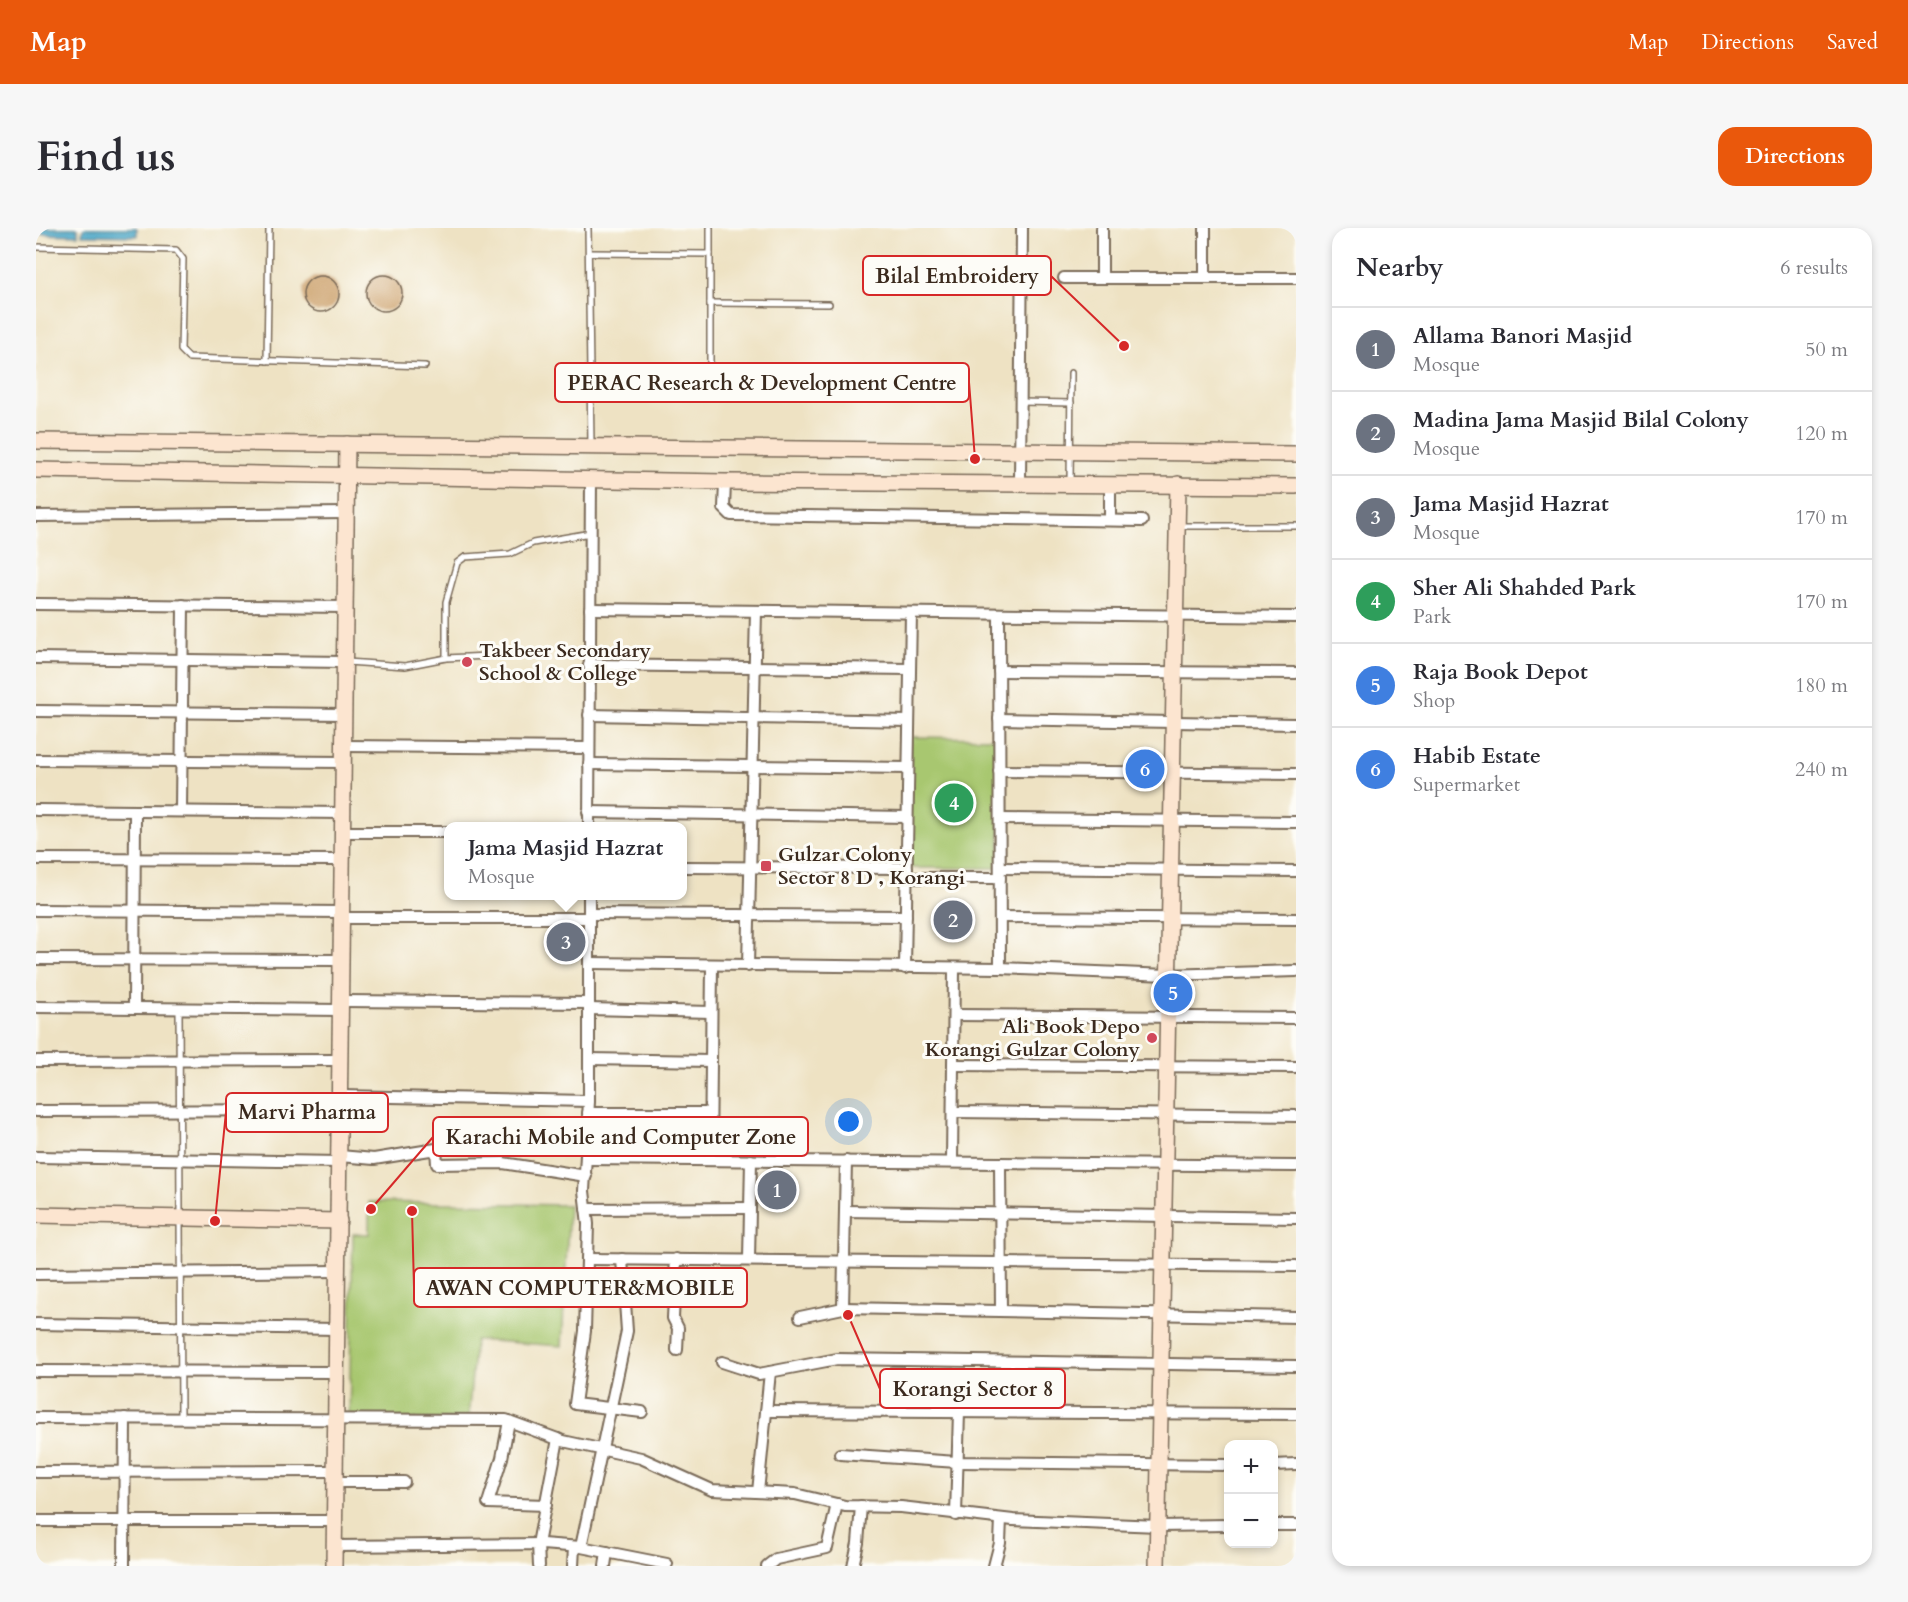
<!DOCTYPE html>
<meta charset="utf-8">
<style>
:root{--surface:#fff;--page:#f7f7f7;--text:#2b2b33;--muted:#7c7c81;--line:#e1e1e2;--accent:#ea580c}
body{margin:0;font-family:Cardo,serif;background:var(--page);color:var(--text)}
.controls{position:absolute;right:18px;bottom:18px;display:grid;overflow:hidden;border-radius:12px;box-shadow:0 3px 9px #0003}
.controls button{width:54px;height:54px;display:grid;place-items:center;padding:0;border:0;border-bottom:2px solid var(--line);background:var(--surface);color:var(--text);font:30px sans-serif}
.you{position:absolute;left:813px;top:894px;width:21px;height:21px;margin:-15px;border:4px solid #fff;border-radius:50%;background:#1a73e8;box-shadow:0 0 0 9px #1a73e833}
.badge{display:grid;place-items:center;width:39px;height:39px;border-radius:50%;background:var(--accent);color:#fff;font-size:20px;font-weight:700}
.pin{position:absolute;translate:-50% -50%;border:3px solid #fff;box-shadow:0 2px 6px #0006}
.popup{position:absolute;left:408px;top:594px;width:243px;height:78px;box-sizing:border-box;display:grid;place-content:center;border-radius:12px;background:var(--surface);filter:drop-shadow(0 2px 4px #0005);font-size:20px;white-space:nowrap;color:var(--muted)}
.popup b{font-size:22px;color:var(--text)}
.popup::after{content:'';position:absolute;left:50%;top:100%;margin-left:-12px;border:12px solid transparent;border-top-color:var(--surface)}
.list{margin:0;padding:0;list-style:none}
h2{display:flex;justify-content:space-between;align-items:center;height:78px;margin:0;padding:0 24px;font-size:26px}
h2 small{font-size:20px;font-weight:400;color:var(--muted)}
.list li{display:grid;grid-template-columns:39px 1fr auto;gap:18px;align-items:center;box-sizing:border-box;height:84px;padding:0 24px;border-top:2px solid var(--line)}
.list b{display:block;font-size:22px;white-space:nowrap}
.list p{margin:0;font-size:20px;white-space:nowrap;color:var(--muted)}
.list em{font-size:20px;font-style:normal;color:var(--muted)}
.map{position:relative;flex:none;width:1260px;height:1338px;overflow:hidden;border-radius:18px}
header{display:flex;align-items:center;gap:36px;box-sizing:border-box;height:84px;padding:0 30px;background:var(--accent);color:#fff}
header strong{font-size:28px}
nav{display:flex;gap:33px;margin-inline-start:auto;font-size:21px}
.intro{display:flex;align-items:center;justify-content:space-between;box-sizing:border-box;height:144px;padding:0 36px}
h1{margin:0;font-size:42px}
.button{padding:15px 27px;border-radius:18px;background:var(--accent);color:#fff;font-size:21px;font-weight:700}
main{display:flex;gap:36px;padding:0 36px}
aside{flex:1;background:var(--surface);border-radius:18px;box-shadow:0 3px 9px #0003}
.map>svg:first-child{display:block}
</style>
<header>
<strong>Map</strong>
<nav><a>Map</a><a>Directions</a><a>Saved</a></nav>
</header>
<div class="intro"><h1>Find us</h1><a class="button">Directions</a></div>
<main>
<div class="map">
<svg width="1260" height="1338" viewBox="0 0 1260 1338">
<rect width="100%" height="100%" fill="#fdfcf7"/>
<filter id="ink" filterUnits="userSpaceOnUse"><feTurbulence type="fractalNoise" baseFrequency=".0167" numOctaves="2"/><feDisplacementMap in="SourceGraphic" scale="12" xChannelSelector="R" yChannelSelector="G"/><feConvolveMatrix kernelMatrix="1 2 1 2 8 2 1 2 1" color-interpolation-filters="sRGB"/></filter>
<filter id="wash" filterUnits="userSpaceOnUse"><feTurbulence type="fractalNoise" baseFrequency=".008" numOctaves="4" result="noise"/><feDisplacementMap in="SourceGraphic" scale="24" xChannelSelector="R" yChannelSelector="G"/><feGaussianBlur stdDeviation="1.35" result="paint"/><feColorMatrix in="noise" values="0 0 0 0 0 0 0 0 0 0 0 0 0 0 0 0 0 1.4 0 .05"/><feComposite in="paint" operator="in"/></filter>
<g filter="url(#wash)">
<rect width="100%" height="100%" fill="#eee2c3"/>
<g fill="#a8c76f" stroke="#727846" stroke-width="1.5">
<polygon points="873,509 963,510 964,640 871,640"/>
<polygon points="333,974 533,977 526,1118 439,1112 432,1192 313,1191 317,1006 333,1006"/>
</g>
<g fill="#47a5c6" stroke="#416872" stroke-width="1.5">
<polygon points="0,0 42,0 42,7 0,6"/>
<polygon points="47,0 101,0 101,8 46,7"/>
</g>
<g id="blocks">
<g fill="#c99b64">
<circle cx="348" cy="65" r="18"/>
<circle cx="285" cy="66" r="18"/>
</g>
</g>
</g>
<g filter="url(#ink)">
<use href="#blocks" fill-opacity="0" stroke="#7a6a58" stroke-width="1.5"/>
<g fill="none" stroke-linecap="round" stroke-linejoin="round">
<defs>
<g id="lane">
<polyline points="552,0 555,217"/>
<polyline points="0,19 140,22 147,31 145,122 153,130 389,138"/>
<polyline points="553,25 674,26"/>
<polyline points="674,75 793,76"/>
<polyline points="231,133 233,0"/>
<polyline points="555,158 800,162"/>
<polyline points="674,159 674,0"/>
<polyline points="985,174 1035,175"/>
<polyline points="1034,255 1035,145"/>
<polyline points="1143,298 1260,298"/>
<polyline points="410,430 410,374 421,335 429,329 474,326 497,315 555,305"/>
<polyline points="311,434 369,438 410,430 473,427"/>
<polyline points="143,781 145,1190"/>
</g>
<g id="street">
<polyline points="1169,48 1169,0"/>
<polyline points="1066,49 1066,0"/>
<polyline points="1028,50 1260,50"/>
<polyline points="689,254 688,280 695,287 1106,293"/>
<polyline points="984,256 986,0"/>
<polyline points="0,288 311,285"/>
<polyline points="1074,292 1074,256"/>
<polyline points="0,376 310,379"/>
<polyline points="554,381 1260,389"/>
<polyline points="963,386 964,740"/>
<polyline points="0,430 310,434"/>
<polyline points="553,437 874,441"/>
<polyline points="963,443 1260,445"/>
<polyline points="0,483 309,486"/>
<polyline points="553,487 873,493"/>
<polyline points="963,491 1260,496"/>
<polyline points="308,518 552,520"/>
<polyline points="0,532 308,534"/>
<polyline points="553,536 872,540"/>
<polyline points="963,543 1260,546"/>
<polyline points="0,582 308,585"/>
<polyline points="145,583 147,377"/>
<polyline points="552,584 871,589"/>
<polyline points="964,591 1260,594"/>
<polyline points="553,598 555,250"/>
<polyline points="308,604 413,604"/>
<polyline points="0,631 307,632"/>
<polyline points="647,639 871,640"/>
<polyline points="964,640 1260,643"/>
<polyline points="871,650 964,650"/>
<polyline points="553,668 553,873 548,963 552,996 549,1103 539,1176 606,1184"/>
<polyline points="0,682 307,684"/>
<polyline points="553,686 870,688"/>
<polyline points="964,689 1260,691"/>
<polyline points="306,690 553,690"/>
<polyline points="0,731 306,732"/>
<polyline points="553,735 964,740 1131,747 1260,743"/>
<polyline points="712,738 720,383"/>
<polyline points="869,740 875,385"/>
<polyline points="306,773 553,775"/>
<polyline points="0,779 305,782"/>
<polyline points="98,780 99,583"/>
<polyline points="553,781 675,784"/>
<polyline points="918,787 1260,790"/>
<polyline points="553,831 675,833"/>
<polyline points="0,833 305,832"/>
<polyline points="917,837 1260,839"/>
<polyline points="304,868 553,873"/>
<polyline points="0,883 304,882"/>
<polyline points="917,884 1260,888"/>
<polyline points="552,885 674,885"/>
<polyline points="304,928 338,931 400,921 401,936 467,935 550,948"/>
<polyline points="0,929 304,934"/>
<polyline points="552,931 1260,938"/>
<polyline points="674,932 676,737"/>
<polyline points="916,934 918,741"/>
<polyline points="964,935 965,1083"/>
<polyline points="550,981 714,980"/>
<polyline points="809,983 1260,990"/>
<polyline points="551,1031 1260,1038"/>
<polyline points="640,1031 637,1090 642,1100 641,1122"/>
<polyline points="713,1031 715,932"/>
<polyline points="0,1046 302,1043"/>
<polyline points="807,1080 810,933"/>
<polyline points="764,1089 807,1080 1260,1089"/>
<polyline points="0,1096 301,1101"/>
<polyline points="686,1134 723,1146 801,1131 1260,1138"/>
<polyline points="0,1143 301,1144"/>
<polyline points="730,1183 1260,1186"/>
<polyline points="0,1190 470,1192 527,1213 605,1230 676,1262 759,1266 809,1278 865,1279 977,1292 1122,1298 1192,1297"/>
<polyline points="473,1193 466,1230 452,1275 510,1277"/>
<polyline points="804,1226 921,1234 1192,1237"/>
<polyline points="1238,1237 1260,1236"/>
<polyline points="0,1244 300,1243"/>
<polyline points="300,1254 368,1254"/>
<polyline points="722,1264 734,1144"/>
<polyline points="920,1287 923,1184"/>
<polyline points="0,1293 299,1293"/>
<polyline points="1238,1297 1260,1297"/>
<polyline points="299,1318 506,1316 545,1319 631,1336"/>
<polyline points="545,1319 591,1103 586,1031"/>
<polyline points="88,1338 89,1190"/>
<polyline points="503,1338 502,1316 522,1211"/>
<polyline points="537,1338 538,1319"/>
<polyline points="569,1338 571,1324"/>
<polyline points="731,1338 740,1331 791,1320 801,1276"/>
<polyline points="817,1338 822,1315 825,1278"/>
<polyline points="958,1338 964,1315 965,1291"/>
</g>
<g id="secondary">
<polyline points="0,213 1260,226"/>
<polyline points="0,242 689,254 1260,258"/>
<polyline points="0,987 303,993"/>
<polyline points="298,1338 311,216"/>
<polyline points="1121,1338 1142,256"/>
</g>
</defs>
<use href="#lane" stroke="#7a6a58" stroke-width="8"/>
<use href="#street" stroke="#7a6a58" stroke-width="14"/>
<use href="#secondary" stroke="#7a6a58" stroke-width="18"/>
<use href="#lane" stroke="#fff" stroke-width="5"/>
<use href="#street" stroke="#fff" stroke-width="10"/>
<use href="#secondary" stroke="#fce5d0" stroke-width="15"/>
</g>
</g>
<g fill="#d1495b" stroke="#fdfcf7" stroke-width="2">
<circle cx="431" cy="434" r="6"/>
<rect x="724" y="632" width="12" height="12" rx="3"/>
<circle cx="1116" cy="810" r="6"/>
</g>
<g text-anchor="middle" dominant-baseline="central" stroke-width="6" stroke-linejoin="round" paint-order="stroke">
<g font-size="20" font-weight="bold" fill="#3b2a1e" stroke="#fdfcf7" text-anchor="start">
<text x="443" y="422">Takbeer Secondary<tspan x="443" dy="23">School &amp; College</tspan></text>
<text x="742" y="626">Gulzar Colony<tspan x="742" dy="23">Sector 8 D , Korangi</tspan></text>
<text x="1104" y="798" text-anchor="end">Ali Book Depo<tspan x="1104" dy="23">Korangi Gulzar Colony</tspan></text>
</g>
</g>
<path fill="none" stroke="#d62828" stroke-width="2" d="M1088 118L1015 48M939 231L933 154M179 993L190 884M335 981L397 909M376 983L378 1059M812 1087L844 1161"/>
<g fill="#d62828" stroke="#fdfcf7" stroke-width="2">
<circle cx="1088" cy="118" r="6"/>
<circle cx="939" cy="231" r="6"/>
<circle cx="179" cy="993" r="6"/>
<circle cx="335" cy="981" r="6"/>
<circle cx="376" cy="983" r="6"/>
<circle cx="812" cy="1087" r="6"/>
</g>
<g fill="#fdfcf7" stroke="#d62828" stroke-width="2">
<rect x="827" y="28" width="188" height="39" rx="6"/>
<rect x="519" y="135" width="414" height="39" rx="6"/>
<rect x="190" y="865" width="162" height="39" rx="6"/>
<rect x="397" y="889" width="375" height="39" rx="6"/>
<rect x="378" y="1040" width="333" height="39" rx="6"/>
<rect x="844" y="1141" width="185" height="39" rx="6"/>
</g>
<g font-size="21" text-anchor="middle" font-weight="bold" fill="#3b2a1e">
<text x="921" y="55">Bilal Embroidery</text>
<text x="726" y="162">PERAC Research &amp; Development Centre</text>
<text x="271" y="891">Marvi Pharma</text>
<text x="585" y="916">Karachi Mobile and Computer Zone</text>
<text x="544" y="1067">AWAN COMPUTER&amp;MOBILE</text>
<text x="937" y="1168">Korangi Sector 8</text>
</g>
</svg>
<div class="controls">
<button>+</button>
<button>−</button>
</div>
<div class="you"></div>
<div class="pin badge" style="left:741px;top:962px;background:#6b7280">1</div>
<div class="pin badge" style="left:917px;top:692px;background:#6b7280">2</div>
<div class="pin badge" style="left:530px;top:714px;background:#6b7280">3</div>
<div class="popup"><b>Jama Masjid Hazrat</b>Mosque</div>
<div class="pin badge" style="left:918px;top:575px;background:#2e9e5b">4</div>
<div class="pin badge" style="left:1137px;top:765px;background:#3f7fe0">5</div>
<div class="pin badge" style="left:1109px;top:541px;background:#3f7fe0">6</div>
</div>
<aside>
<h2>Nearby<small>6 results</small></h2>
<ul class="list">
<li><span class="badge" style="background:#6b7280">1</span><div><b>Allama Banori Masjid</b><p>Mosque</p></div><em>50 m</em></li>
<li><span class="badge" style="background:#6b7280">2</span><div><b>Madina Jama Masjid Bilal Colony</b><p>Mosque</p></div><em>120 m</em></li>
<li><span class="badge" style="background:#6b7280">3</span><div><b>Jama Masjid Hazrat</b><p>Mosque</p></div><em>170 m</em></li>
<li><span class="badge" style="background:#2e9e5b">4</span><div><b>Sher Ali Shahded Park</b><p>Park</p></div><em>170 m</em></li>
<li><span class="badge" style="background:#3f7fe0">5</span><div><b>Raja Book Depot</b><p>Shop</p></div><em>180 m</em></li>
<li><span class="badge" style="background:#3f7fe0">6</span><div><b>Habib Estate</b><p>Supermarket</p></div><em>240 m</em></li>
</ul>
</aside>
</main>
